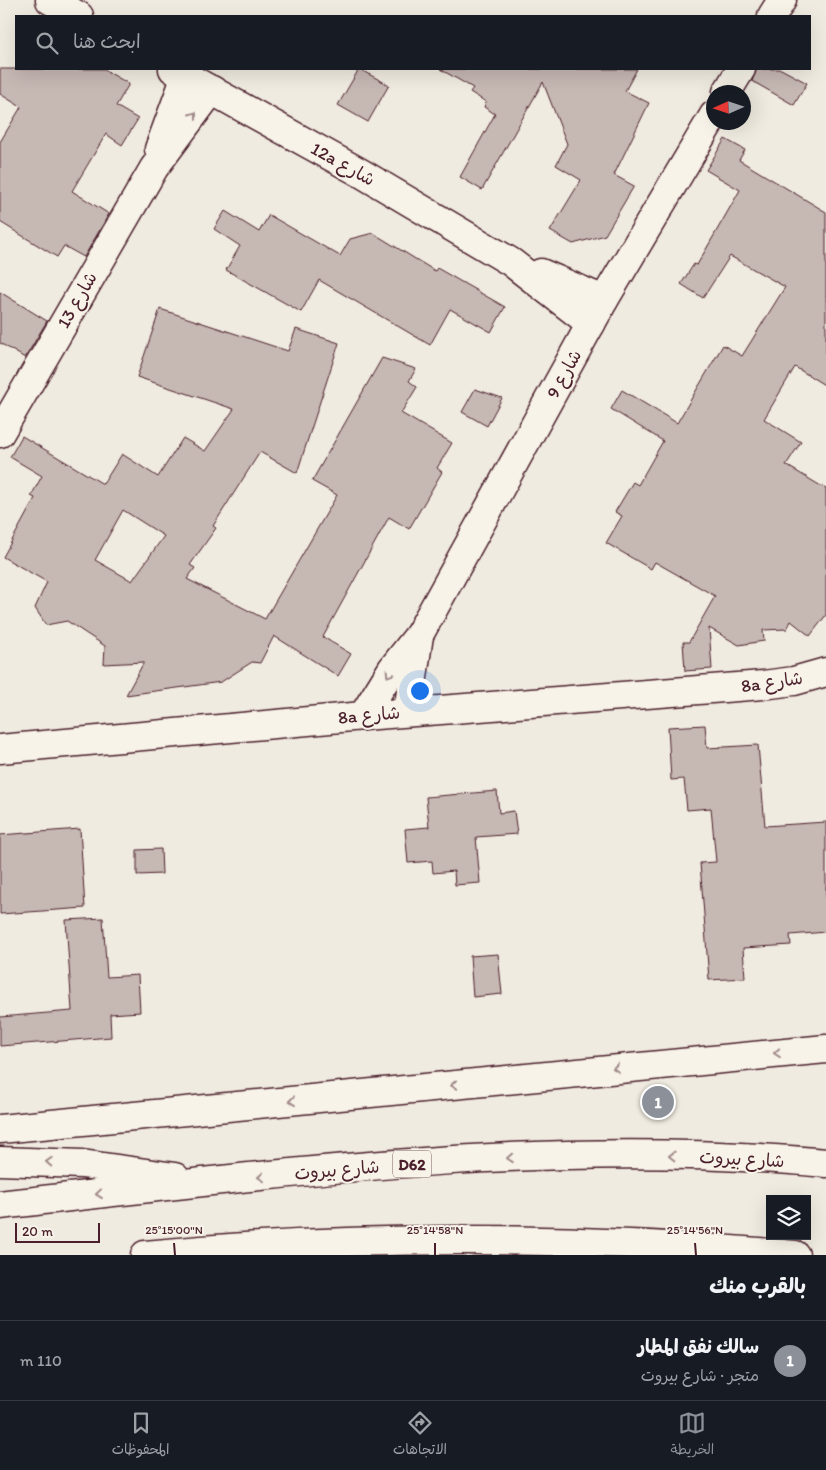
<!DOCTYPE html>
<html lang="ar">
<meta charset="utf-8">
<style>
:root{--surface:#171b24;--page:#20242c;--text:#f1f3f6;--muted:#9ea1a6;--line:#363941;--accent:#8c9099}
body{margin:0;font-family:Itim,"Playpen Sans Arabic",sans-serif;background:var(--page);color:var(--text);direction:rtl}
.controls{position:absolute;right:15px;bottom:15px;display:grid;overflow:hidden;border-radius:0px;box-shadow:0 5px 20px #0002}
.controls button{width:45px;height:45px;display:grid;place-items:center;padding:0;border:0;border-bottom:1px solid var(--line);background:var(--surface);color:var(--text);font:25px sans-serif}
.compass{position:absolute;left:706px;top:85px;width:45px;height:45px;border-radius:50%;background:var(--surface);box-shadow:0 5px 20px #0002;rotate:267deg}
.scale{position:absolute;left:15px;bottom:12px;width:85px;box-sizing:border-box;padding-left:5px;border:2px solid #4a1f2b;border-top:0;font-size:14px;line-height:18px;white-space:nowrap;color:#4a1f2b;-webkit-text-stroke:4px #f7f3e8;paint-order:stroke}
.you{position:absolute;left:419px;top:690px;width:18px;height:18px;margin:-12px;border:4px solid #fff;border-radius:50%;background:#1a73e8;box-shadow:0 0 0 8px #1a73e833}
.badge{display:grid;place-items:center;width:32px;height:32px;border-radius:50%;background:var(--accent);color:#fff;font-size:16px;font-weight:700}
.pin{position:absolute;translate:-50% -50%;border:2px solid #fff;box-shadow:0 1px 5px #0006}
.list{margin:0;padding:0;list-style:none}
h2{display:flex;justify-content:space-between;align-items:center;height:65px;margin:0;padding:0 20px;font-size:21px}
h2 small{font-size:16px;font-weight:400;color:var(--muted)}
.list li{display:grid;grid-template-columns:32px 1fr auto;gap:15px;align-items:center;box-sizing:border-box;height:80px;padding:0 20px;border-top:1px solid var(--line)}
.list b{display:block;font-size:19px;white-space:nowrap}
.list p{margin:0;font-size:16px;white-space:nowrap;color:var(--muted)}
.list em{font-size:16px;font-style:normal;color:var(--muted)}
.icon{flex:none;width:28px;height:28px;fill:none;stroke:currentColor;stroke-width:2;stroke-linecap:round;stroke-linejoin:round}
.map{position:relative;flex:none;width:826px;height:1255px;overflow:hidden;direction:ltr}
.search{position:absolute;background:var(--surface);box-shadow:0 5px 20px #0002;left:15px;right:15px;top:15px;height:55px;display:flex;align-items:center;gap:12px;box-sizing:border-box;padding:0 18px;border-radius:0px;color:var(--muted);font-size:19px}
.sheet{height:145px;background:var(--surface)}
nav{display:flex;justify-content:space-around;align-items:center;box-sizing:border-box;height:70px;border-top:1px solid var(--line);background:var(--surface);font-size:14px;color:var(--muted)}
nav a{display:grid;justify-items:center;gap:2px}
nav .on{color:var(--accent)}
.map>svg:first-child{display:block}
</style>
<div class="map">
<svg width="826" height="1255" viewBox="0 0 826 1255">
<rect width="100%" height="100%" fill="#f0ebe0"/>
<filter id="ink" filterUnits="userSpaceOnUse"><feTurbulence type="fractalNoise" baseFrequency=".02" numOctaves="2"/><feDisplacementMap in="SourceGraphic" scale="10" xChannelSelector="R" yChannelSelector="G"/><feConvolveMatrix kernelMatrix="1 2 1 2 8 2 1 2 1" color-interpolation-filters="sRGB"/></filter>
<g filter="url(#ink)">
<g fill="#c6b8b3" stroke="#4a1f2b" fill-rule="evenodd">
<polygon points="0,69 103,69 129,84 116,106 138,119 122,145 106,134 72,191 109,214 84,257 64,246 57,257 0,222 0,142 21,107 0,94"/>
<polygon points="359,69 389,85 368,122 338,105"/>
<polygon points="440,69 637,69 625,91 649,103 614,175 634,186 605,235 573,244 550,231 581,180 556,165 567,144 543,82 482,190 460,177 495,114 484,107 486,102 470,92 473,88"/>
<polygon points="757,69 781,69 807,83 794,105 752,81"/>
<polygon points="725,139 745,150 739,160 826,212 826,386 795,367 764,419 801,442 786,465 826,489 826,615 810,636 791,621 787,629 763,630 764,641 739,645 709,628 712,669 685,671 683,642 689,642 715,596 655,562 651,569 606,543 622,516 615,512 633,482 638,485 663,441 611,409 622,390 677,423 723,345 742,356 785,287 730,256 703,298 681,284 694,264 697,265 740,190 706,170"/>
<polygon points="225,211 259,232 269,215 340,256 350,239 373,233 435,271 437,268 505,307 491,332 450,309 430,345 319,280 301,312 226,270 240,246 214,229"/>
<polygon points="0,292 47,321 25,358 0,343"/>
<path d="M160 309 288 351 296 329 339 343 297 473 260 452 213 526 216 528 190 565 195 568 187 579 265 619 337 495 312 481 382 358 416 369 409 381 417 387 401 413 452 443 437 468 442 472 409 529 389 517 323 637 351 654 338 676 274 636 260 663 252 662 221 682 126 695 144 662 104 664 105 646 67 621 46 625 35 608 47 582 3 557 35 498 31 496 42 476 10 457 22 436 103 484 122 454 158 477 183 438 205 451 234 409 137 377ZM123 510 164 536 132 581 95 560Z"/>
<polygon points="475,389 502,398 487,426 462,412"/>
<polygon points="705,725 707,748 758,745 765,826 826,822 826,932 790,935 791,945 743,948 745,978 709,980 700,863 716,862 711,808 687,810 684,779 671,780 668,727"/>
<polygon points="497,791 499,813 514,811 517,834 476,837 480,883 455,885 454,871 433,873 432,861 408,863 405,829 429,827 426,797"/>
<polygon points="80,829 85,908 0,914 0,835"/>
<polygon points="161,849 162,874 137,875 137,850"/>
<polygon points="103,918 107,977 138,975 140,1012 110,1014 111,1037 0,1046 0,1017 72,1011 66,920"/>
<polygon points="498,954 502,994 473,997 470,956"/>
</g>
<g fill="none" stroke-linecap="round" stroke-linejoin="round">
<defs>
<g id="minor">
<polyline points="50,0 79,16"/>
<polyline points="772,16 782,0"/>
<polyline points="173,69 361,173 511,262 591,324"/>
<polyline points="727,92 741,69"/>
<polyline points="159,149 186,76"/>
<polyline points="541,273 604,300"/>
<polyline points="0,433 154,168 212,90"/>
<polyline points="408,712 419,635"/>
<polyline points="363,716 392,669 419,635 604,300 714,115"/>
<polyline points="0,749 363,716 763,685 794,681 826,672"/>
</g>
<g id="major">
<polyline points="0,1129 826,1049"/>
<polyline points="0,1161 82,1164 175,1177"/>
<path d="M0 1205C273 1174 551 1137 826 1163"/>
<path d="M145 1255C361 1234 580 1236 795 1255"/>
</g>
</defs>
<use href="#minor" stroke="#4a1f2b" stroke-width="31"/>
<use href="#major" stroke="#4a1f2b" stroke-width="31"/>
<use href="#minor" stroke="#f7f3e8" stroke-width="28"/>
<use href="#major" stroke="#f7f3e8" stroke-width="28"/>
</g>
<defs><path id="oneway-chevron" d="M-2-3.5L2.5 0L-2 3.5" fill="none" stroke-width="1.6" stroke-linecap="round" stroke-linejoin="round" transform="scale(1.25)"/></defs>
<g stroke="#a0898a">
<use href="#oneway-chevron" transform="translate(194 115) rotate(-54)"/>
<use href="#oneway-chevron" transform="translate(389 674) rotate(122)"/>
<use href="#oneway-chevron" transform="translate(777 1053) rotate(175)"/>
<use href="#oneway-chevron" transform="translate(616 1068) rotate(175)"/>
<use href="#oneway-chevron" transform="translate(454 1085) rotate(174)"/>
<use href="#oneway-chevron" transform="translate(292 1101) rotate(174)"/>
<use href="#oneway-chevron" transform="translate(672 1156) rotate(-179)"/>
<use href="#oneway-chevron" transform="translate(510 1158) rotate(176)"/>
<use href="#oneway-chevron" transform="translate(49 1162) rotate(-177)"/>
<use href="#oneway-chevron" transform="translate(261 1177) rotate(175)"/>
<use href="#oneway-chevron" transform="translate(99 1194) rotate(174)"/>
</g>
</g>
<path fill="none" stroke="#4a1f2b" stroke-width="2" d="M174 1243 175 1255M435 1243V1255M695 1243 696 1255"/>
<g text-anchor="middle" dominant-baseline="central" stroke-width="4" stroke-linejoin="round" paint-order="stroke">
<rect fill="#f7f3e8" stroke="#7e5f64" stroke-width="1" x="393" y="1150.5" width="38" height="27" rx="4"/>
<g font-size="16" font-weight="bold" fill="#4a1f2b">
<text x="412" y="1164">D62</text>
</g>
<g font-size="18" fill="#4a1f2b" stroke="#f7f3e8">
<text transform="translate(343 164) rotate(29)">12a شارع</text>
<text transform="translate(77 300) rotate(-60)">شارع 13</text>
<text transform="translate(564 374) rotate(-61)">شارع 9</text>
<text transform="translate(772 682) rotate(-8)">8a شارع</text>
<text transform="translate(369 715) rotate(-5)">8a شارع</text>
<text transform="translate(742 1159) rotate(3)">شارع بيروت</text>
<text transform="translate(337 1170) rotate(-5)">شارع بيروت</text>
</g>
</g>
<g font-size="12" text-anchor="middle" fill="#4a1f2b" stroke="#f7f3e8" stroke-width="4" stroke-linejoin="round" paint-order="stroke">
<text x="174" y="1234">25°15'00"N</text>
<text x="435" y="1234">25°14'58"N</text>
<text x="695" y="1234">25°14'56"N</text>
</g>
</svg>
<div class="controls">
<button><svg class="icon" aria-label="layers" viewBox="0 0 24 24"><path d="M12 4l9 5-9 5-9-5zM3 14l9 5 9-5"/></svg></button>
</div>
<svg class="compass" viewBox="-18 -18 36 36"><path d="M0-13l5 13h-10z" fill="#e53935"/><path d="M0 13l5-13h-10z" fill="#9ea1a6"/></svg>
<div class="scale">20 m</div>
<div class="you"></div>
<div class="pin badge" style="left:658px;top:1102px">1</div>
<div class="search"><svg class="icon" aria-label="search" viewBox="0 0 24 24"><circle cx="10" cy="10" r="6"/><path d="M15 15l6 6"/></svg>ابحث هنا</div>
</div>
<section class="sheet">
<h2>بالقرب منك<small></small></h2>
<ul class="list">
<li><span class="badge">1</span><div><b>سالك نفق المطار</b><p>متجر · شارع بيروت</p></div><em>110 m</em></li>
</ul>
</section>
<nav>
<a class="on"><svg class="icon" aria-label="map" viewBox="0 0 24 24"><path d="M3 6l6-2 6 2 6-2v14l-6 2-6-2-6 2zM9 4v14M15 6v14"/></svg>الخريطة</a>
<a><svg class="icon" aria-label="directions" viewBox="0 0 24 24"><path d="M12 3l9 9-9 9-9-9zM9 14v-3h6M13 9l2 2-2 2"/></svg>الاتجاهات</a>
<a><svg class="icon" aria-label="saved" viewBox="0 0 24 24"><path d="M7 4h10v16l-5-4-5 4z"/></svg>المحفوظات</a>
</nav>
